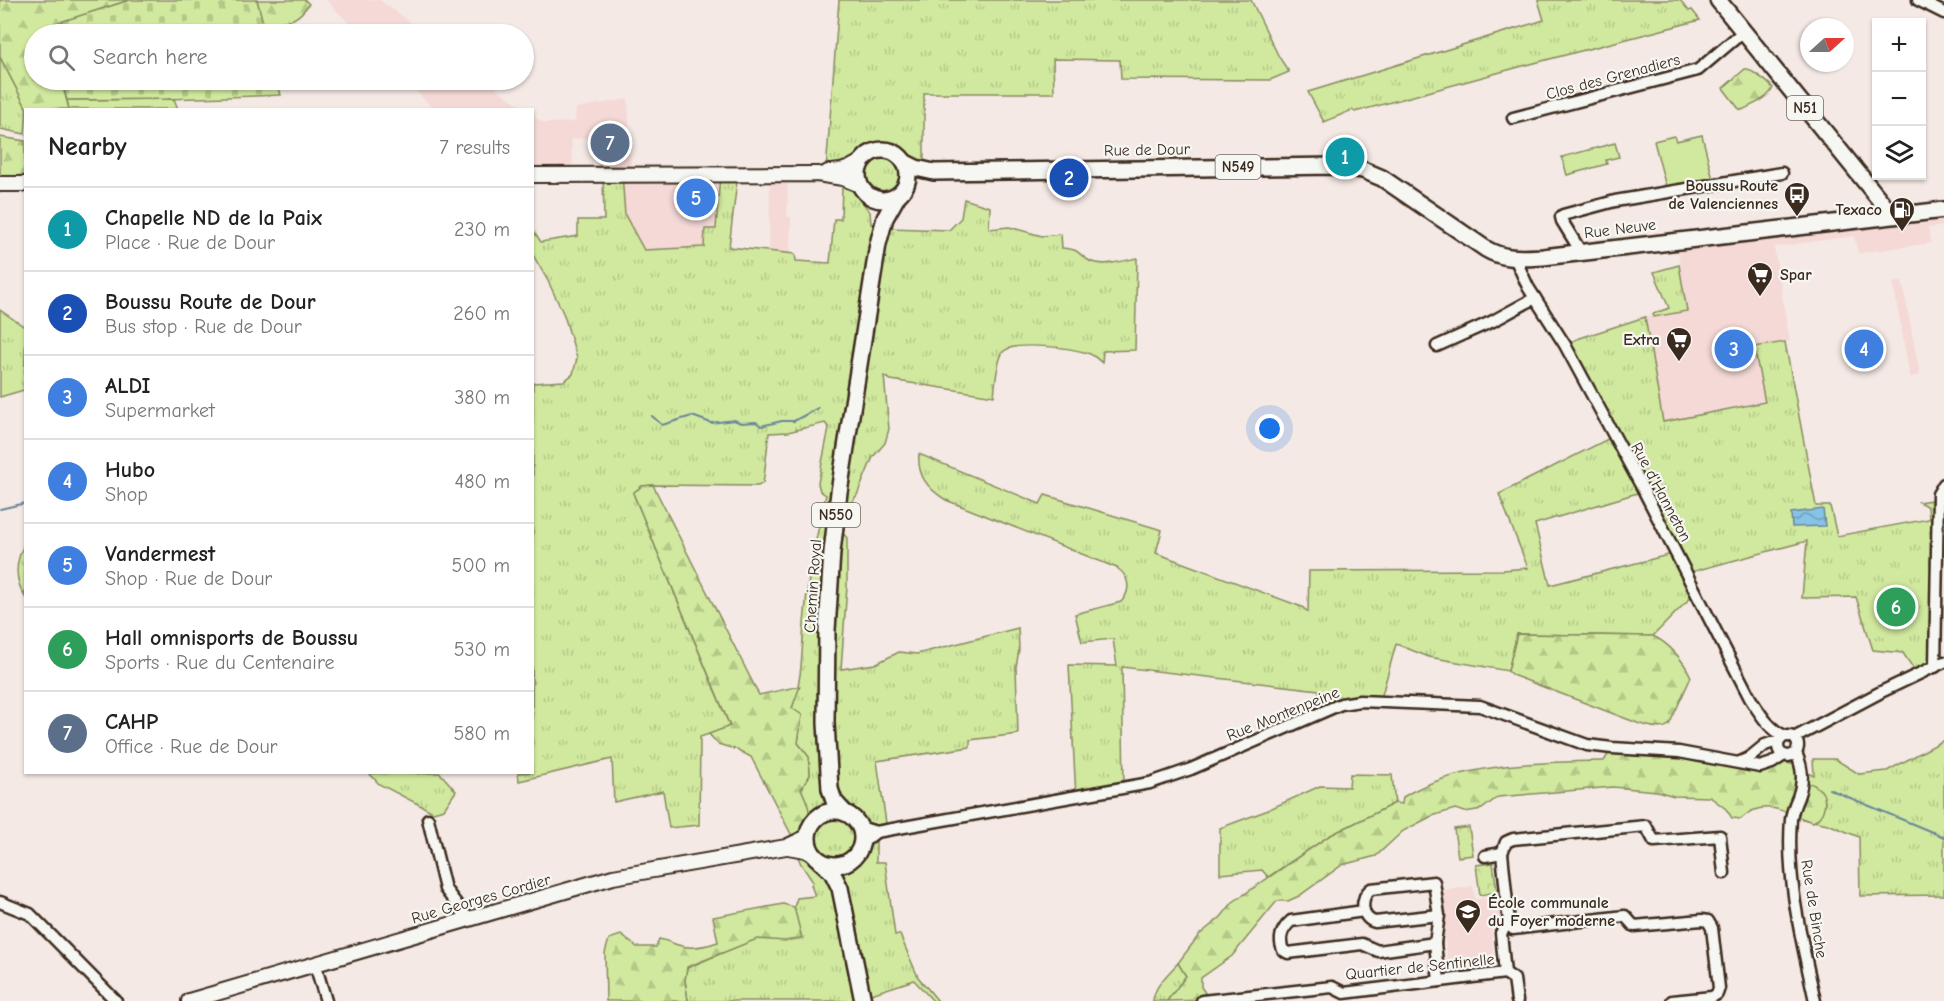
<!DOCTYPE html>
<meta charset="utf-8">
<style>
:root{--surface:#fff;--page:#f2f2f2;--text:#222;--muted:#767676;--line:#e0e0e0;--accent:#3b2a1e}
body{margin:0;font-family:"Comic Neue",sans-serif;background:var(--page);color:var(--text)}
.controls{position:absolute;right:18px;top:18px;display:grid;overflow:hidden;border-radius:0px;box-shadow:0 2px 4px #0004}
.controls button{width:54px;height:54px;display:grid;place-items:center;padding:0;border:0;border-bottom:2px solid var(--line);background:var(--surface);color:var(--text);font:30px sans-serif}
.compass{position:absolute;left:1800px;top:18px;width:54px;height:54px;border-radius:50%;background:var(--surface);box-shadow:0 2px 4px #0004;rotate:69deg}
.you{position:absolute;left:1270px;top:429px;width:21px;height:21px;margin:-15px;border:4px solid #fff;border-radius:50%;background:#1a73e8;box-shadow:0 0 0 9px #1a73e833}
.badge{display:grid;place-items:center;width:39px;height:39px;border-radius:50%;background:var(--accent);color:#fff;font-size:20px;font-weight:700}
.pin{position:absolute;translate:-50% -50%;border:3px solid #fff;box-shadow:0 2px 6px #0006}
.list{margin:0;padding:0;list-style:none}
h2{display:flex;justify-content:space-between;align-items:center;height:78px;margin:0;padding:0 24px;font-size:26px}
h2 small{font-size:20px;font-weight:400;color:var(--muted)}
.list li{display:grid;grid-template-columns:39px 1fr auto;gap:18px;align-items:center;box-sizing:border-box;height:84px;padding:0 24px;border-top:2px solid var(--line)}
.list b{display:block;font-size:22px;white-space:nowrap}
.list p{margin:0;font-size:20px;white-space:nowrap;color:var(--muted)}
.list em{font-size:20px;font-style:normal;color:var(--muted)}
.icon{flex:none;width:33px;height:33px;fill:none;stroke:currentColor;stroke-width:2;stroke-linecap:round;stroke-linejoin:round}
.map{position:relative;flex:none;width:1944px;height:1001px;overflow:hidden}
.search{position:absolute;background:var(--surface);box-shadow:0 2px 4px #0004;left:24px;top:24px;width:510px;height:66px;display:flex;align-items:center;gap:15px;box-sizing:border-box;padding:0 21px;border-radius:33px;color:var(--muted);font-size:22px}
.panel{position:absolute;background:var(--surface);box-shadow:0 2px 4px #0004;left:24px;top:108px;width:510px;height:666px;border-radius:0px}
.map>svg:first-child{display:block}
</style>
<div class="map">
<svg width="1944" height="1001" viewBox="0 0 1944 1001">
<defs>
<pattern id="grass-tufts" width="24" height="20" patternUnits="userSpaceOnUse" patternTransform="scale(1.5)"><rect width="24" height="20" fill="#d1e99f"/><path d="M3 7l-1-3M5 7V3M7 7l1-3M15 17l-1-3M17 17v-4M19 17l1-3" fill="none" stroke="#b4c888"/></pattern>
<pattern id="forest-firs" width="22" height="20" patternUnits="userSpaceOnUse" patternTransform="scale(1.5)"><rect width="22" height="20" fill="#d1e99f"/><path d="M5 1l3.5 6h-7zM16 11l3.5 6h-7z" fill="#b4c888"/></pattern>
<pattern id="cemetery-stones" width="16" height="16" patternUnits="userSpaceOnUse" patternTransform="scale(1.5)"><rect width="16" height="16" fill="#d1e99f"/><path d="M2 7V4a2 2 0 0 1 4 0v3zM10 15v-3a2 2 0 0 1 4 0v3z" fill="#b4c888"/></pattern>
<pattern id="park-crowns" width="20" height="18" patternUnits="userSpaceOnUse" patternTransform="scale(1.5)"><rect width="20" height="18" fill="#d1e99f"/><path d="M2 6a3 3 0 1 1 6 0M12 15a3 3 0 1 1 6 0" fill="none" stroke="#b4c888"/></pattern>
<pattern id="water-waves" width="16" height="10" patternUnits="userSpaceOnUse" patternTransform="scale(1.5)"><rect width="16" height="10" fill="#87c3e7"/><path d="M0 5q4-4 8 0t8 0" fill="none" stroke="#709fbb"/></pattern>
</defs>
<rect width="100%" height="100%" fill="#f5e9e5"/>
<filter id="ink" filterUnits="userSpaceOnUse"><feTurbulence type="fractalNoise" baseFrequency=".0167" numOctaves="2"/><feDisplacementMap in="SourceGraphic" scale="12" xChannelSelector="R" yChannelSelector="G"/><feConvolveMatrix kernelMatrix="1 2 1 2 8 2 1 2 1" color-interpolation-filters="sRGB"/></filter>
<g filter="url(#ink)">
<g fill="#f4d9d6">
<polygon points="326,0 380,0 426,34 360,34"/>
<polygon points="405,80 485,80 525,109 434,109"/>
<polygon points="628,99 631,174 720,174 716,229 704,247 644,250 625,215 622,174 598,174 597,138 571,139 573,174 533,175 532,115 544,123 575,122 576,108"/>
<polygon points="770,174 788,174 787,217 791,217 790,254 769,251"/>
<polygon points="1944,210 1944,226 1928,228 1931,243 1858,253 1854,236 1774,247 1790,341 1754,347 1765,402 1663,422 1645,317 1653,314 1654,316 1686,311 1677,241"/>
<polygon points="1902,281 1920,375 1910,377 1893,283"/>
<polygon points="1473,886 1475,899 1499,897 1502,918 1500,926 1491,927 1494,958 1485,959 1486,969 1449,974 1439,891"/>
</g>
<g fill="url(#grass-tufts)" stroke="#868a5e" stroke-width="1.5" fill-rule="evenodd">
<polygon points="839,0 1251,0 1279,57 1289,72 1270,80 1121,79 1120,60 1053,59 1054,93 924,93 924,170 886,150 871,153 854,167 826,171"/>
<polygon points="1538,0 1680,0 1689,11 1692,10 1700,20 1519,67 1355,112 1352,110 1324,122 1308,92 1544,20"/>
<polygon points="0,57 27,109 25,134 0,129"/>
<polygon points="174,99 178,109 69,109 67,100"/>
<circle cx="883" cy="175" r="16"/>
<path d="M738 173 729 247 795 254 796 261 830 263 834 219H841L842 185 852 189 870 212 871 224H874L867 348 889 228 949 230 961 218 964 199 990 207 989 229 1009 227 1042 236 1061 234 1062 248C1081 250 1074 251 1088 260 1100 268 1123 261 1137 258L1135 350 1103 351 1102 363C1097 359 1093 354 1087 353 1072 348 1015 341 1004 351 997 358 995 386 994 396L891 380 884 376 889 429 885 443 873 457 857 495 849 505 843 533 847 538V586L841 669 875 664 899 652 917 654 1018 628 1019 650 1016 667 1018 734 970 740V747L877 761 887 830 876 833V862H885L895 935H900L918 977 938 1001H933L914 980 871 994 872 1001H688L685 980 687 968 757 938H801L794 907 797 898 815 896 811 885 813 882 801 864 794 848 842 878 846 863 859 851 862 835 856 821 844 812 829 790C828 797 826 804 823 810 818 821 810 824 807 837L799 842 796 834C813 817 811 809 801 789L810 775 809 757 798 743 802 715 792 709C804 673 801 649 805 613 808 573 817 534 826 495L820 491 818 483 829 428 825 423 788 432 769 433 764 477 763 483 758 486 653 485 642 486 633 493 730 727 700 737 699 825 669 828 663 791 614 802 612 759 519 781 518 773 532 772 533 383 564 381 573 374 577 358 564 315 548 281 533 255V230L541 242 578 236V220H604L603 174H622L625 215 644 250 704 247 705 229H716L720 174Z"/>
<polygon points="1679,265 1687,311 1654,317 1653,314 1669,308 1654,272"/>
<polygon points="0,310 26,328 24,390 0,397"/>
<path d="M1645 317 1663 422 1765 402 1754 347 1785 342 1816 506H1830L1837 536 1929 519 1928 507 1919 502 1938 499 1935 667 1917 674 1903 653 1873 650 1856 597 1802 598 1807 541 1687 573 1696 592 1653 636 1517 634 1508 671 1429 657 1396 644 1380 702 1318 713 1319 690 1122 667 1124 788 1076 797 1069 665 1117 666 1113 639 1082 642 1075 614 1121 602C1132 590 1129 576 1117 568L946 500C928 489 917 476 919 454L1040 504 1045 495 1162 530 1156 553 1302 607 1308 612 1309 571 1503 570 1528 568 1499 494 1614 436 1565 345 1577 339ZM1644 491 1676 553 1550 585 1535 524Z"/>
<path d="M25 543V597C14 579 15 561 25 543Z"/>
<polygon points="1944,740 1944,895 1860,896 1859,837 1828,824 1802,819 1802,771 1814,775 1813,759 1835,759 1859,774 1887,771"/>
<polygon points="369,773 440,773 456,791 444,809 433,812 379,784"/>
<polygon points="1350,774 1392,775 1395,803 1329,836 1268,877 1262,870 1220,874 1220,828 1263,812 1320,786 1349,787"/>
<circle cx="834" cy="838" r="19"/>
<path d="M1178 963 1186 976 1167 1001H1153C1154 986 1168 974 1178 963Z"/>
</g>
<g fill="url(#forest-firs)" stroke="#868a5e" stroke-width="1.5">
<polygon points="0,0 130,0 45,27 47,34 34,34 34,80 61,80 69,109 27,109 0,57"/>
<path d="M257 0H305L309 4C294 25 287 20 263 24Z"/>
<path d="M1745 69H1748C1757 75 1767 80 1773 88 1768 99 1754 104 1742 110L1739 109 1723 88Z"/>
<polygon points="0,137 25,141 25,178 0,178"/>
<path d="M653 485 759 695 800 686 792 708 802 715 798 743 809 757 810 775 801 789C811 809 815 821 794 835L792 836 751 757 738 750 718 744 709 734 730 726 633 493 642 486Z"/>
<path d="M1517 634 1653 636C1669 643 1684 661 1691 677L1669 725C1661 731 1650 726 1640 724L1512 675 1508 671Z"/>
<path d="M1612 748 1760 767C1773 763 1782 760 1795 765 1797 770 1800 777 1805 781 1808 783 1814 784 1817 787 1830 796 1825 816 1813 822 1787 814 1764 796 1741 819L1732 818 1726 809 1710 797 1674 796 1657 791 1613 787 1498 797 1482 809 1465 812 1455 809 1432 816 1403 831 1376 856 1342 865 1299 896 1288 901H1277L1232 956 1201 978V987L1210 1000 1167 1001 1186 976 1178 963 1199 935 1221 917 1233 902 1329 836 1395 803 1402 804 1403 797C1457 763 1542 762 1604 761Z"/>
<path d="M783 904 794 907 802 938 785 941 757 939 687 967 685 980 688 1001H606L605 953 609 939 621 935 637 947H656L659 939C667 940 671 943 678 945 691 950 706 946 718 942L713 917Z"/>
</g>
<g fill="url(#cemetery-stones)" stroke="#868a5e" stroke-width="1.5">
<polygon points="130,0 257,0 266,34 47,34 44,27"/>
<polygon points="61,80 277,80 281,95 167,99 67,100"/>
</g>
<g fill="url(#park-crowns)" stroke="#868a5e" stroke-width="1.5">
<polygon points="1469,827 1473,855 1458,857 1454,829"/>
<polygon points="1493,863 1497,892 1480,895 1476,865"/>
</g>
<g fill="#d1e99f" stroke="#868a5e" stroke-width="1.5">
<polygon points="1702,135 1714,184 1667,191 1654,141 1674,136 1676,141"/>
<polygon points="1615,143 1619,157 1606,160 1607,164 1567,175 1562,157"/>
</g>
<polygon fill="url(#water-waves)" stroke="#698697" stroke-width="1.5" points="1823,509 1825,526 1792,527 1791,513"/>
<g fill="none" stroke-linecap="round" stroke-linejoin="round">
<g stroke="#698697" stroke-width="2">
<polyline points="652,416 662,425 692,416 711,423 734,420 741,423 756,422 761,426 782,421 794,421 818,408"/>
<polyline points="0,509 26,503"/>
<polyline points="1829,789 1944,837"/>
</g>
<defs>
<g id="street">
<polyline points="1918,0 1944,13"/>
<polyline points="1513,118 1698,70 1743,32"/>
<polyline points="1581,252 1562,221 1561,217 1563,215 1615,201 1782,173"/>
<path d="M1515 258 1528 287 1565 345 1644 491 1750 698C1759 712 1769 730 1785 736"/>
<polyline points="1437,346 1493,321 1535,298"/>
<polyline points="1935,667 1938,494 1944,484"/>
<circle cx="1788" cy="746" r="10"/>
<polyline points="1794,738 1881,692 1944,662"/>
<path d="M1796 753C1803 768 1804 781 1798 797 1795 804 1792 811 1791 819 1786 881 1802 941 1815 1001"/>
<polyline points="1740,762 1749,758 1765,745 1780,740"/>
<polyline points="428,819 445,889 468,919"/>
<polyline points="860,827 876,832"/>
<polyline points="862,843 876,832 1150,783 1191,769 1341,704 1360,701 1480,706 1587,745 1612,748 1679,752 1760,767 1772,763 1784,755"/>
<polyline points="1485,856 1502,853"/>
<polyline points="0,902 30,914 116,1001"/>
<path d="M1364 911 1291 921C1282 929 1278 938 1283 950L1288 953 1362 944 1378 951 1435 943"/>
<path d="M1439 915 1375 922C1360 918 1360 897 1371 889L1434 882 1439 915 1435 943 1439 981"/>
<polyline points="1509,923 1513,929 1625,916 1634,926 1702,920 1708,921 1712,928 1719,988 1717,994 1712,997 1672,1001"/>
<polyline points="315,964 326,1001"/>
<polyline points="1202,1001 1332,987 1344,993 1505,973"/>
<polyline points="1517,1001 1514,979 1505,973 1501,933 1509,923 1502,853 1506,842 1513,839 1646,826 1654,841 1720,836 1724,873"/>
</g>
<g id="secondary">
<path d="M828 172C843 173 854 168 865 158"/>
<polyline points="532,175 817,174 843,178 860,185"/>
<polyline points="0,184 26,184"/>
<polyline points="788,847 805,850 814,855"/>
<polyline points="189,1001 613,877 786,847 807,837"/>
</g>
<g id="primary">
<polyline points="1718,0 1892,215"/>
<circle cx="883" cy="175" r="25"/>
<path d="M904 162 916 168 934 172 1336 166 1363 170 1382 178 1486 249C1504 260 1523 258 1543 257L1944 210"/>
<circle cx="835" cy="838" r="27"/>
<polyline points="844,812 834,801 830,789 826,723 827,630 832,552 839,492 878,244 885,218 898,195"/>
<polyline points="820,861 832,872 840,888 863,1001"/>
</g>
</defs>
<use href="#street" stroke="#3b2a1e" stroke-width="15"/>
<use href="#secondary" stroke="#3b2a1e" stroke-width="18"/>
<use href="#primary" stroke="#3b2a1e" stroke-width="20"/>
<use href="#street" stroke="#f6f6f2" stroke-width="10"/>
<use href="#secondary" stroke="#f6f6f2" stroke-width="14"/>
<use href="#primary" stroke="#f6f6f2" stroke-width="15"/>
</g>
</g>
<defs>
<symbol id="bus-pin" viewBox="-11 -11 22 30"><path d="M0 17L-7.5 6A9.5 9.5 0 1 1 7.5 6Z" fill="#3b2a1e" stroke="#f6f6f2"/><path d="M-5-6H5V4H4V6H2V4H-2V6H-4V4H-5ZM-3.5-4V0h7V-4ZM-3.5 1.2v1.5H-2V1.2ZM2 1.2v1.5H3.5V1.2Z" fill="#fff"/></symbol>
<symbol id="fuel-pin" viewBox="-11 -11 22 30"><path d="M0 17L-7.5 6A9.5 9.5 0 1 1 7.5 6Z" fill="#3b2a1e" stroke="#f6f6f2"/><path d="M-5.5-6h7V0h2V4h1.3V-2.5L3-4.5l.8-.8L6-3V5H2.5V1h-1V6h-7ZM-4.2-4.7v3.2H.2V-4.7Z" fill="#fff"/></symbol>
<symbol id="supermarket-pin" viewBox="-11 -11 22 30"><path d="M0 17L-7.5 6A9.5 9.5 0 1 1 7.5 6Z" fill="#3b2a1e" stroke="#f6f6f2"/><path d="M-6-5.5h2.5l.6 2H6L4.5 2H-2.5L-4.4-4H-6ZM-1.5 3.2a1.3 1.3 0 1 0 .1 0ZM3 3.2a1.3 1.3 0 1 0 .1 0Z" fill="#fff"/></symbol>
<symbol id="school-pin" viewBox="-11 -11 22 30"><path d="M0 17L-7.5 6A9.5 9.5 0 1 1 7.5 6Z" fill="#3b2a1e" stroke="#f6f6f2"/><path d="M0-5L7-2L0 1L-7-2ZM-4 1L0 2.5L4 1V4Q0 6-4 4Z" fill="#fff"/></symbol>
</defs>
<g fill-rule="evenodd">
<use href="#bus-pin" x="1782" y="180" width="30" height="40"/>
<use href="#fuel-pin" x="1887" y="195" width="30" height="40"/>
<use href="#supermarket-pin" x="1745" y="260" width="30" height="40"/>
<use href="#supermarket-pin" x="1664" y="325" width="30" height="40"/>
<use href="#school-pin" x="1453" y="897" width="30" height="40"/>
</g>
<g text-anchor="middle" dominant-baseline="central" stroke-width="4.5" stroke-linejoin="round" paint-order="stroke">
<g fill="#f6f6f2" stroke="#73675e" stroke-width="1.5">
<rect x="1787" y="96" width="36" height="24" rx="4.5"/>
<rect x="1215.5" y="155" width="45" height="24" rx="4.5"/>
<rect x="812" y="503" width="48" height="24" rx="4.5"/>
</g>
<g font-size="15" font-weight="bold" fill="#3b2a1e">
<text x="1805" y="108">N51</text>
<text x="1238" y="167">N549</text>
<text x="836" y="515">N550</text>
</g>
<g font-size="16" fill="#3b2a1e" stroke="#f6f6f2">
<text transform="translate(1613 77) rotate(-15)">Clos des Grenadiers</text>
<text transform="translate(1147 150) rotate(-1)">Rue de Dour</text>
<text transform="translate(1620 229) rotate(-7)">Rue Neuve</text>
<text transform="translate(1661 492) rotate(62)">Rue d'Hanneton</text>
<text transform="translate(813 586) rotate(-86)">Chemin Royal</text>
<text transform="translate(1283 714) rotate(-22)">Rue Montenpeine</text>
<text transform="translate(481 899) rotate(-16)">Rue Georges Cordier</text>
<text transform="translate(1814 909) rotate(81)">Rue de Binche</text>
<text transform="translate(1420 967) rotate(-6)">Quartier de Sentinelle</text>
</g>
<g font-size="16" font-weight="bold" fill="#3b2a1e" stroke="#f6f6f2" text-anchor="end">
<text x="1778" y="186">Boussu Route<tspan x="1778" dy="18">de Valenciennes</tspan></text>
<text x="1882" y="210">Texaco</text>
<text x="1780" y="275" text-anchor="start">Spar</text>
<text x="1660" y="340">Extra</text>
<text x="1488" y="903" text-anchor="start">École communale<tspan x="1488" dy="18">du Foyer moderne</tspan></text>
</g>
</g>
</svg>
<div class="controls">
<button>+</button>
<button>−</button>
<button><svg class="icon" aria-label="layers" viewBox="0 0 24 24"><path d="M12 4l9 5-9 5-9-5zM3 14l9 5 9-5"/></svg></button>
</div>
<svg class="compass" viewBox="-18 -18 36 36"><path d="M0-13l5 13h-10z" fill="#e53935"/><path d="M0 13l5-13h-10z" fill="#767676"/></svg>
<div class="you"></div>
<div class="pin badge" style="left:1345px;top:157px;background:#0f9aa8">1</div>
<div class="pin badge" style="left:1069px;top:178px;background:#1a4fb4">2</div>
<div class="pin badge" style="left:1734px;top:349px;background:#3f7fe0">3</div>
<div class="pin badge" style="left:1864px;top:349px;background:#3f7fe0">4</div>
<div class="pin badge" style="left:696px;top:198px;background:#3f7fe0">5</div>
<div class="pin badge" style="left:1896px;top:607px;background:#2e9e5b">6</div>
<div class="pin badge" style="left:610px;top:143px;background:#5c6f8a">7</div>
<div class="search"><svg class="icon" aria-label="search" viewBox="0 0 24 24"><circle cx="10" cy="10" r="6"/><path d="M15 15l6 6"/></svg>Search here</div>
<section class="panel">
<h2>Nearby<small>7 results</small></h2>
<ul class="list">
<li><span class="badge" style="background:#0f9aa8">1</span><div><b>Chapelle ND de la Paix</b><p>Place · Rue de Dour</p></div><em>230 m</em></li>
<li><span class="badge" style="background:#1a4fb4">2</span><div><b>Boussu Route de Dour</b><p>Bus stop · Rue de Dour</p></div><em>260 m</em></li>
<li><span class="badge" style="background:#3f7fe0">3</span><div><b>ALDI</b><p>Supermarket</p></div><em>380 m</em></li>
<li><span class="badge" style="background:#3f7fe0">4</span><div><b>Hubo</b><p>Shop</p></div><em>480 m</em></li>
<li><span class="badge" style="background:#3f7fe0">5</span><div><b>Vandermest</b><p>Shop · Rue de Dour</p></div><em>500 m</em></li>
<li><span class="badge" style="background:#2e9e5b">6</span><div><b>Hall omnisports de Boussu</b><p>Sports · Rue du Centenaire</p></div><em>530 m</em></li>
<li><span class="badge" style="background:#5c6f8a">7</span><div><b>CAHP</b><p>Office · Rue de Dour</p></div><em>580 m</em></li>
</ul>
</section>
</div>
